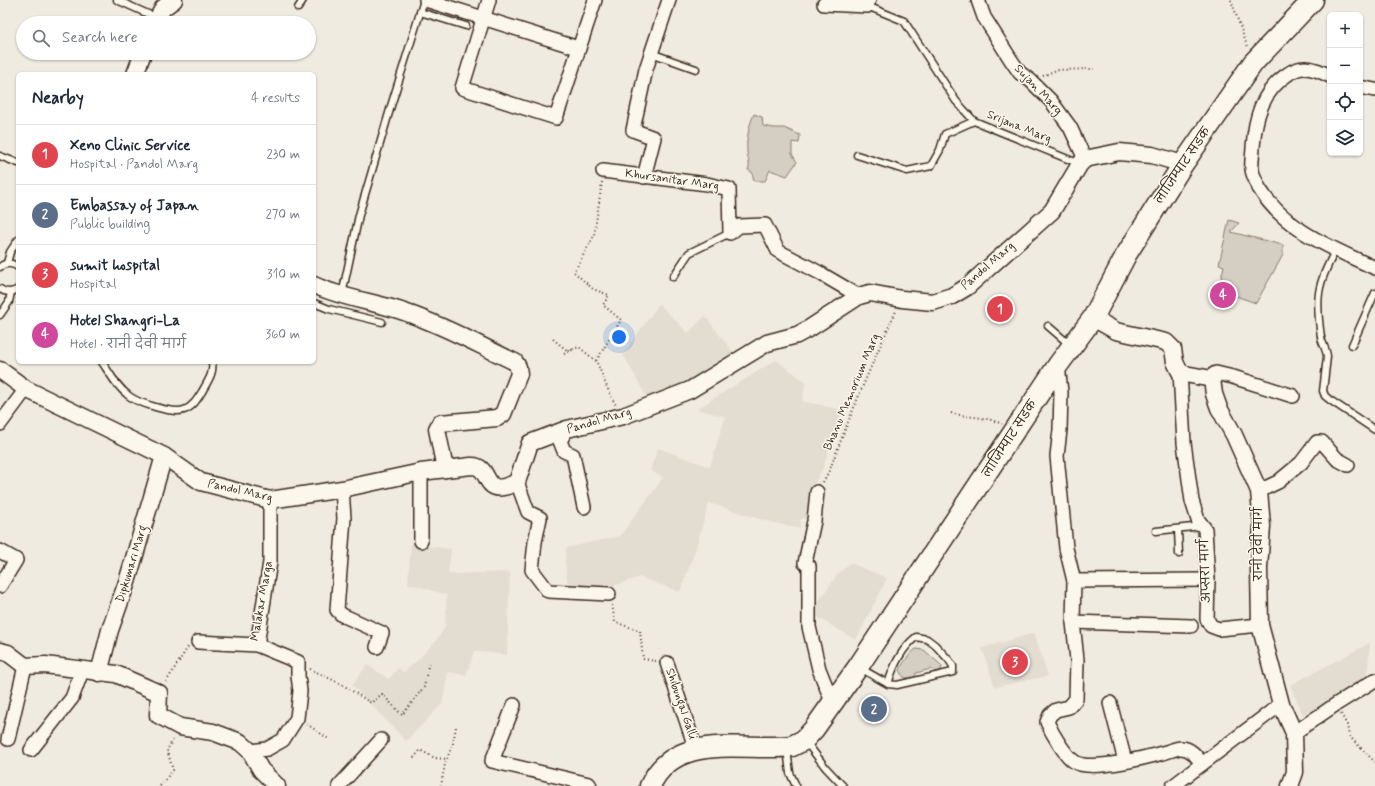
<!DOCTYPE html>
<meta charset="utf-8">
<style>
:root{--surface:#fff;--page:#f2f2f3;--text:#1f2937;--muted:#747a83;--line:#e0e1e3;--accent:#d1495b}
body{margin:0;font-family:Mynerve,"Playpen Sans Deva",sans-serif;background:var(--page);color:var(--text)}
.controls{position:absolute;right:12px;top:12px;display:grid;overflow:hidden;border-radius:6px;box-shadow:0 1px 3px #0004}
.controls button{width:36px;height:36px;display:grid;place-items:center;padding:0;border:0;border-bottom:1px solid var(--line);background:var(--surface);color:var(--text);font:20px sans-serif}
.you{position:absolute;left:619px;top:337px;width:14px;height:14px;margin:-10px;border:3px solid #fff;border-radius:50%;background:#1a73e8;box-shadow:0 0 0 6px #1a73e833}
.badge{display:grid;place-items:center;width:26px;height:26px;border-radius:50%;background:var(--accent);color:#fff;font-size:13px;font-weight:700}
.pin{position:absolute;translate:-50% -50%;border:2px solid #fff;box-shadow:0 1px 4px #0006}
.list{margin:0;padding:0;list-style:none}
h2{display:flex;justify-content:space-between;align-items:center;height:52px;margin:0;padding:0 16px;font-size:17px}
h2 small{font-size:13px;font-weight:400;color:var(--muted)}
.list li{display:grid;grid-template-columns:26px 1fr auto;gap:12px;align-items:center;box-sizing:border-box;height:60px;padding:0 16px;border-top:1px solid var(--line)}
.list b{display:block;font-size:15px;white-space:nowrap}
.list p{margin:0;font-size:13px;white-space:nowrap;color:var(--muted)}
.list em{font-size:13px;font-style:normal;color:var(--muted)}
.icon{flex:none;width:22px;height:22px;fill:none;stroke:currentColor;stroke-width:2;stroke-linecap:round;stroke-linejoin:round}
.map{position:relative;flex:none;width:1375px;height:786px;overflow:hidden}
.search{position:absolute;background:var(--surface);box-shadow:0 1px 3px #0004;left:16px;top:16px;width:300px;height:44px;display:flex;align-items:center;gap:10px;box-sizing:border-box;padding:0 14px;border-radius:22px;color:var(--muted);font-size:15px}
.panel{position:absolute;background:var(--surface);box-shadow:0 1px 3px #0004;left:16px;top:72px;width:300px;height:292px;border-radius:6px}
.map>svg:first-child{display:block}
</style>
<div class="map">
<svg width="1375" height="786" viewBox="0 0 1375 786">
<rect width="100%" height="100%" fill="#f0ebe0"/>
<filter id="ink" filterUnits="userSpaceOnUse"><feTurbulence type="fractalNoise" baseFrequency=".025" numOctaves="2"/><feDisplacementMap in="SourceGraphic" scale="8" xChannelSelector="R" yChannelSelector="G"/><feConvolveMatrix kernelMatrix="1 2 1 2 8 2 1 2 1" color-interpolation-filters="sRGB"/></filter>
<g filter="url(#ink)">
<g fill="#e2dcd1">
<polygon points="659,304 688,333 705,316 737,357 689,385 648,400 623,354"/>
<polygon points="776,360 806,382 802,401 842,410 823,468 812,488 809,520 801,518 800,529 763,520 709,503 694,554 680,592 640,577 598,591 568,587 565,562 566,548 620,536 663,478 650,470 658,448 710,467 725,417 697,409"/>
<polygon points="411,544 451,549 448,574 510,572 507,655 474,651 466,675 448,672 442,704 406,741 352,685 367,665 389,679 398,668 404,672 420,658 435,642 445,627 447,595 408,583"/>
<polygon points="850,563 887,578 856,640 810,613 837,575"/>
<polygon points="1034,633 1048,676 995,687 982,648"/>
<polygon points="1370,643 1368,667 1364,686 1303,715 1290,685"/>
</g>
<g fill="#d5cec3" stroke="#887c70">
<path d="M754 114 762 117 763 126 774 128H784L800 135 799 143 792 142V154L797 162 787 176 770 170 765 181H754L752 172 748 170C751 164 747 158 747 151 746 139 749 125 754 114Z"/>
<polygon points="1229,220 1239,223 1231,232 1283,245 1283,255 1256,303 1230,294 1221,293 1219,287 1224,266 1219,264"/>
<path d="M916 649 924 650 942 666 941 670 937 673 931 669 916 673 915 677C909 680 900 678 900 670 901 665 912 651 916 649Z"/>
</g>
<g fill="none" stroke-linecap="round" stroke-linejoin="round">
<defs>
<g id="service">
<polyline points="117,0 157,18"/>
<polyline points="867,6 904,21 956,101 974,121 1080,164"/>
<polyline points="298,8 303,0"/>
<polyline points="420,12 466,26"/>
<polyline points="651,53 696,69"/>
<polyline points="857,155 907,171 931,166 940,150 945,134 974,121"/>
<polyline points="0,156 18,163"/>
<path d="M1336 249C1329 263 1321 278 1319 293 1317 307 1319 323 1321 337 1322 344 1327 350 1327 357L1323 391 1325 396 1330 400 1375 430"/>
<polyline points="7,263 10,252 18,240"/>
<path d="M0 267C6 262 12 263 18 267"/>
<polyline points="673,277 689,253 730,233"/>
<path d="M0 289C6 293 12 293 18 289"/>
<polyline points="342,295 359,215 391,106 424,0"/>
<polyline points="314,303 329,309 382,322"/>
<polyline points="0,315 9,302 11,292"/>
<polyline points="1048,326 1069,344"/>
<polyline points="1352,345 1375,293"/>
<path d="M102 362C110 374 117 387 129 396 138 403 173 414 184 410 193 407 198 398 203 390 208 381 214 373 212 362"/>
<polyline points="1178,529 1179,554"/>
<polyline points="1156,531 1202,526"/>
<path d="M860 668 888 684C893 667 902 648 916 637L927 639 935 645 949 660 953 666V672L897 685 888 684"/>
<polyline points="806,742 826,768 843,786"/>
<polyline points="787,749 790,773 796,786"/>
</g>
<g id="minor">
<polyline points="426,0 578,48"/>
<polyline points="489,0 462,88 556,118 595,0"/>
<polyline points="978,0 984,17 1011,60 1020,73 1031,81 1051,101 1070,127 1085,159"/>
<polyline points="824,4 867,6 869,0"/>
<path d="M1330 76C1322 72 1314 68 1305 68 1299 68 1292 71 1288 74 1262 91 1255 118 1253 147 1253 154 1251 162 1252 169 1252 174 1257 183 1259 188 1285 231 1333 248 1375 268"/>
<polyline points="1360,87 1375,90"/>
<polyline points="603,171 707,184 729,189 730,233 739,226 765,225 778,251 818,272 859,296"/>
<polyline points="644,177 654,138 633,130 646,69 669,0"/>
<path d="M1058 365 1061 392 1060 430 1057 456 1066 548 1074 581 1073 622 1077 660 1076 699 1069 707 1056 710 1050 715 1047 722C1052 733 1065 756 1075 762 1091 772 1148 757 1166 752 1170 751 1176 748 1181 748 1191 748 1197 757 1202 764"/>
<polyline points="1180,372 1184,443 1192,501 1198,520 1205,529 1208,580 1207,619 1211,626 1219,629 1260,625"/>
<polyline points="1212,379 1214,374 1216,373 1233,377 1293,396"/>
<polyline points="0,424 26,389"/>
<polyline points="567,429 560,441 564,451 573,455 584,507"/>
<polyline points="517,482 528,512 540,518 535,542 532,570 548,591 609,594"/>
<polyline points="342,489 344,518 337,610 342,615 382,633 377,647"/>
<polyline points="1259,491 1278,482 1301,463 1317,442 1322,442 1337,459 1348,465"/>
<polyline points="817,492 814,521 805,563 809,566 809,627 819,669 833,704"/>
<polyline points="421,541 421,472"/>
<polyline points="0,551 16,560 0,586"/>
<polyline points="1074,581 1208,580"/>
<polyline points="1073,622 1191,626"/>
<polyline points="198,642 257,645 270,562 270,500"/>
<polyline points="667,663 696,750"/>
<polyline points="1110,703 1125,761"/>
<polyline points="514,705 492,761 589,784 590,786"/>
<polyline points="1294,733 1335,705 1375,680"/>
<polyline points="8,739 25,666"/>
<polyline points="31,750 72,698 82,671"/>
<polyline points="250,751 267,749 283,740 297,718 300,691 298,676 298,662 257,645"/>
<polyline points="339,786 381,740"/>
<polyline points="1173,786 1281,704"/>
</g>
<g id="tertiary">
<polyline points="155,23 163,8 174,0"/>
<polyline points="135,74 143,53"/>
<path d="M314 285C344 299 377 302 407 313 445 326 479 345 515 362L518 367 519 374 503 414 497 418 440 423 437 429 445 469"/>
<polyline points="1093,318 1116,331 1166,342 1173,349 1175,362 1180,372 1185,374 1212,379 1214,394 1219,408 1234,435 1259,491 1262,526 1259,568 1260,625 1281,704 1294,733 1295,772 1290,786"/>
<path d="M0 370 26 389 164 456 201 482 270 500 342 489 421 472 471 466C494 465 479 501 517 482L530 443 567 429 623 416 690 390 767 343 797 335 810 328 859 296 870 293 902 299 933 302 952 296 967 287 1052 211 1080 164 1085 159 1119 152 1152 155 1183 164"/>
<polyline points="0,651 8,653 25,666 45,665 116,674 159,693 158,715 180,727 213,732 240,742 250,751 261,770 277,786"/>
<polyline points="99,673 110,630 127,582 164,456"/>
</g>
<path id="primary" d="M650 786C675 730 744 752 792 746L804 740 814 729 858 667 1058 365 1093 318 1126 255 1183 164 1253 63 1313 0"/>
</defs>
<use href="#service" stroke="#3b2a1e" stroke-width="9"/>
<use href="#minor" stroke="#3b2a1e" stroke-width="16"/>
<use href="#tertiary" stroke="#3b2a1e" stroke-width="19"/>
<use href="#primary" stroke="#3b2a1e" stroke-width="23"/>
<g stroke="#3b2a1e" stroke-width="2" stroke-dasharray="1 3" stroke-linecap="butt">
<polyline points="1231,0 1247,46"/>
<polyline points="1043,76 1056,70 1094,69"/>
<path d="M602 182 594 236 574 272 593 289 609 295 603 305 621 320 596 361C603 375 608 393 616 405"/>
<polyline points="553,339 568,351 579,347 596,361"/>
<polyline points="564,354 572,350"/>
<path d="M951 413C968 418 986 416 1002 424"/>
<path d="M823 482 830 469C850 415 872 363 896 311"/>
<polyline points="612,605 615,622 640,631 643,659 656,661"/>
<polyline points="310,669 343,685 371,703 382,694 402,715 424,687 429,661"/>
<polyline points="166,682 188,647"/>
<polyline points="1341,714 1347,725 1349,736 1375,762"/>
<polyline points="307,724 330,740"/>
<polyline points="414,758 420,750 435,758 447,759"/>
<polyline points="160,786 173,770 167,750 174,738"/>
<polyline points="441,786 445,764 453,743 456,727"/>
</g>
<use href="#service" stroke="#fbf7ec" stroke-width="6"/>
<use href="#minor" stroke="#fbf7ec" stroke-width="13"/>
<use href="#tertiary" stroke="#fbf7ec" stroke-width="16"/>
<use href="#primary" stroke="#fbf7ec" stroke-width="20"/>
</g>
</g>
<g text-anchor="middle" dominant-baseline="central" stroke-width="3" stroke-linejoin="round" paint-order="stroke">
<g font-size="12" fill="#3b2a1e" stroke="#fbf7ec">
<text transform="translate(1038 90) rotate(47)">Sujan Marg</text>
<text transform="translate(1019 127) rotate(22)">Srijana Marg</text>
<text transform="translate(1183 166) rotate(-56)">लाजिम्पाट सडक</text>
<text transform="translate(672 180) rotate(8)">Khursanitar Marg</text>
<text transform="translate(988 266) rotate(-41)">Pandol Marg</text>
<text transform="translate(852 392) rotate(-67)">Bhanu Memorium Marg</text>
<text transform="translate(599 421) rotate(-16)">Pandol Marg</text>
<text transform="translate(1010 439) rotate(-57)">लाजिम्पाट सडक</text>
<text transform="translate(240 491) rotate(13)">Pandol Marg</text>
<text transform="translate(1259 544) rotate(-90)">रानी देवी मार्ग</text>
<text transform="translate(132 564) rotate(-73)">Dipkumari Marg</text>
<text transform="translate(1206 571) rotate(-92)">अप्सरा मार्ग</text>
<text transform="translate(262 601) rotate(-80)">Malakar Marga</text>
<text transform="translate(681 704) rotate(71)">Shibungal Galli</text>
</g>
</g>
</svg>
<div class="controls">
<button>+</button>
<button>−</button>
<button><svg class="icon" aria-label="locate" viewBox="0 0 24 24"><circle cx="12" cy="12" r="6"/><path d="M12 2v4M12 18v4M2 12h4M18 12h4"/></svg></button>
<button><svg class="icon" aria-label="layers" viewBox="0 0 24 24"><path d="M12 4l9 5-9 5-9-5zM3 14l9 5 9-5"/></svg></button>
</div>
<div class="you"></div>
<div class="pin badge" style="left:1000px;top:309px;background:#e0444e">1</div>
<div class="pin badge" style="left:874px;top:709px;background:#5c6f8a">2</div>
<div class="pin badge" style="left:1015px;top:662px;background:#e0444e">3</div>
<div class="pin badge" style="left:1223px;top:295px;background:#d1479c">4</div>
<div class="search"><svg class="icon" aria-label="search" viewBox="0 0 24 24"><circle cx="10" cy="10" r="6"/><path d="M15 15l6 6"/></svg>Search here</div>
<section class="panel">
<h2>Nearby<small>4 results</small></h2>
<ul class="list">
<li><span class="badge" style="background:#e0444e">1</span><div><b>Xeno Clinic Service</b><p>Hospital · Pandol Marg</p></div><em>230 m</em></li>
<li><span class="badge" style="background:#5c6f8a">2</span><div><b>Embassay of Japan</b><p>Public building</p></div><em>270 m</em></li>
<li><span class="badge" style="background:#e0444e">3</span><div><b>sumit hospital</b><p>Hospital</p></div><em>310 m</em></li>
<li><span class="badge" style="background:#d1479c">4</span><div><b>Hotel Shangri-La</b><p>Hotel · रानी देवी मार्ग</p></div><em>360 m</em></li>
</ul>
</section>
</div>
